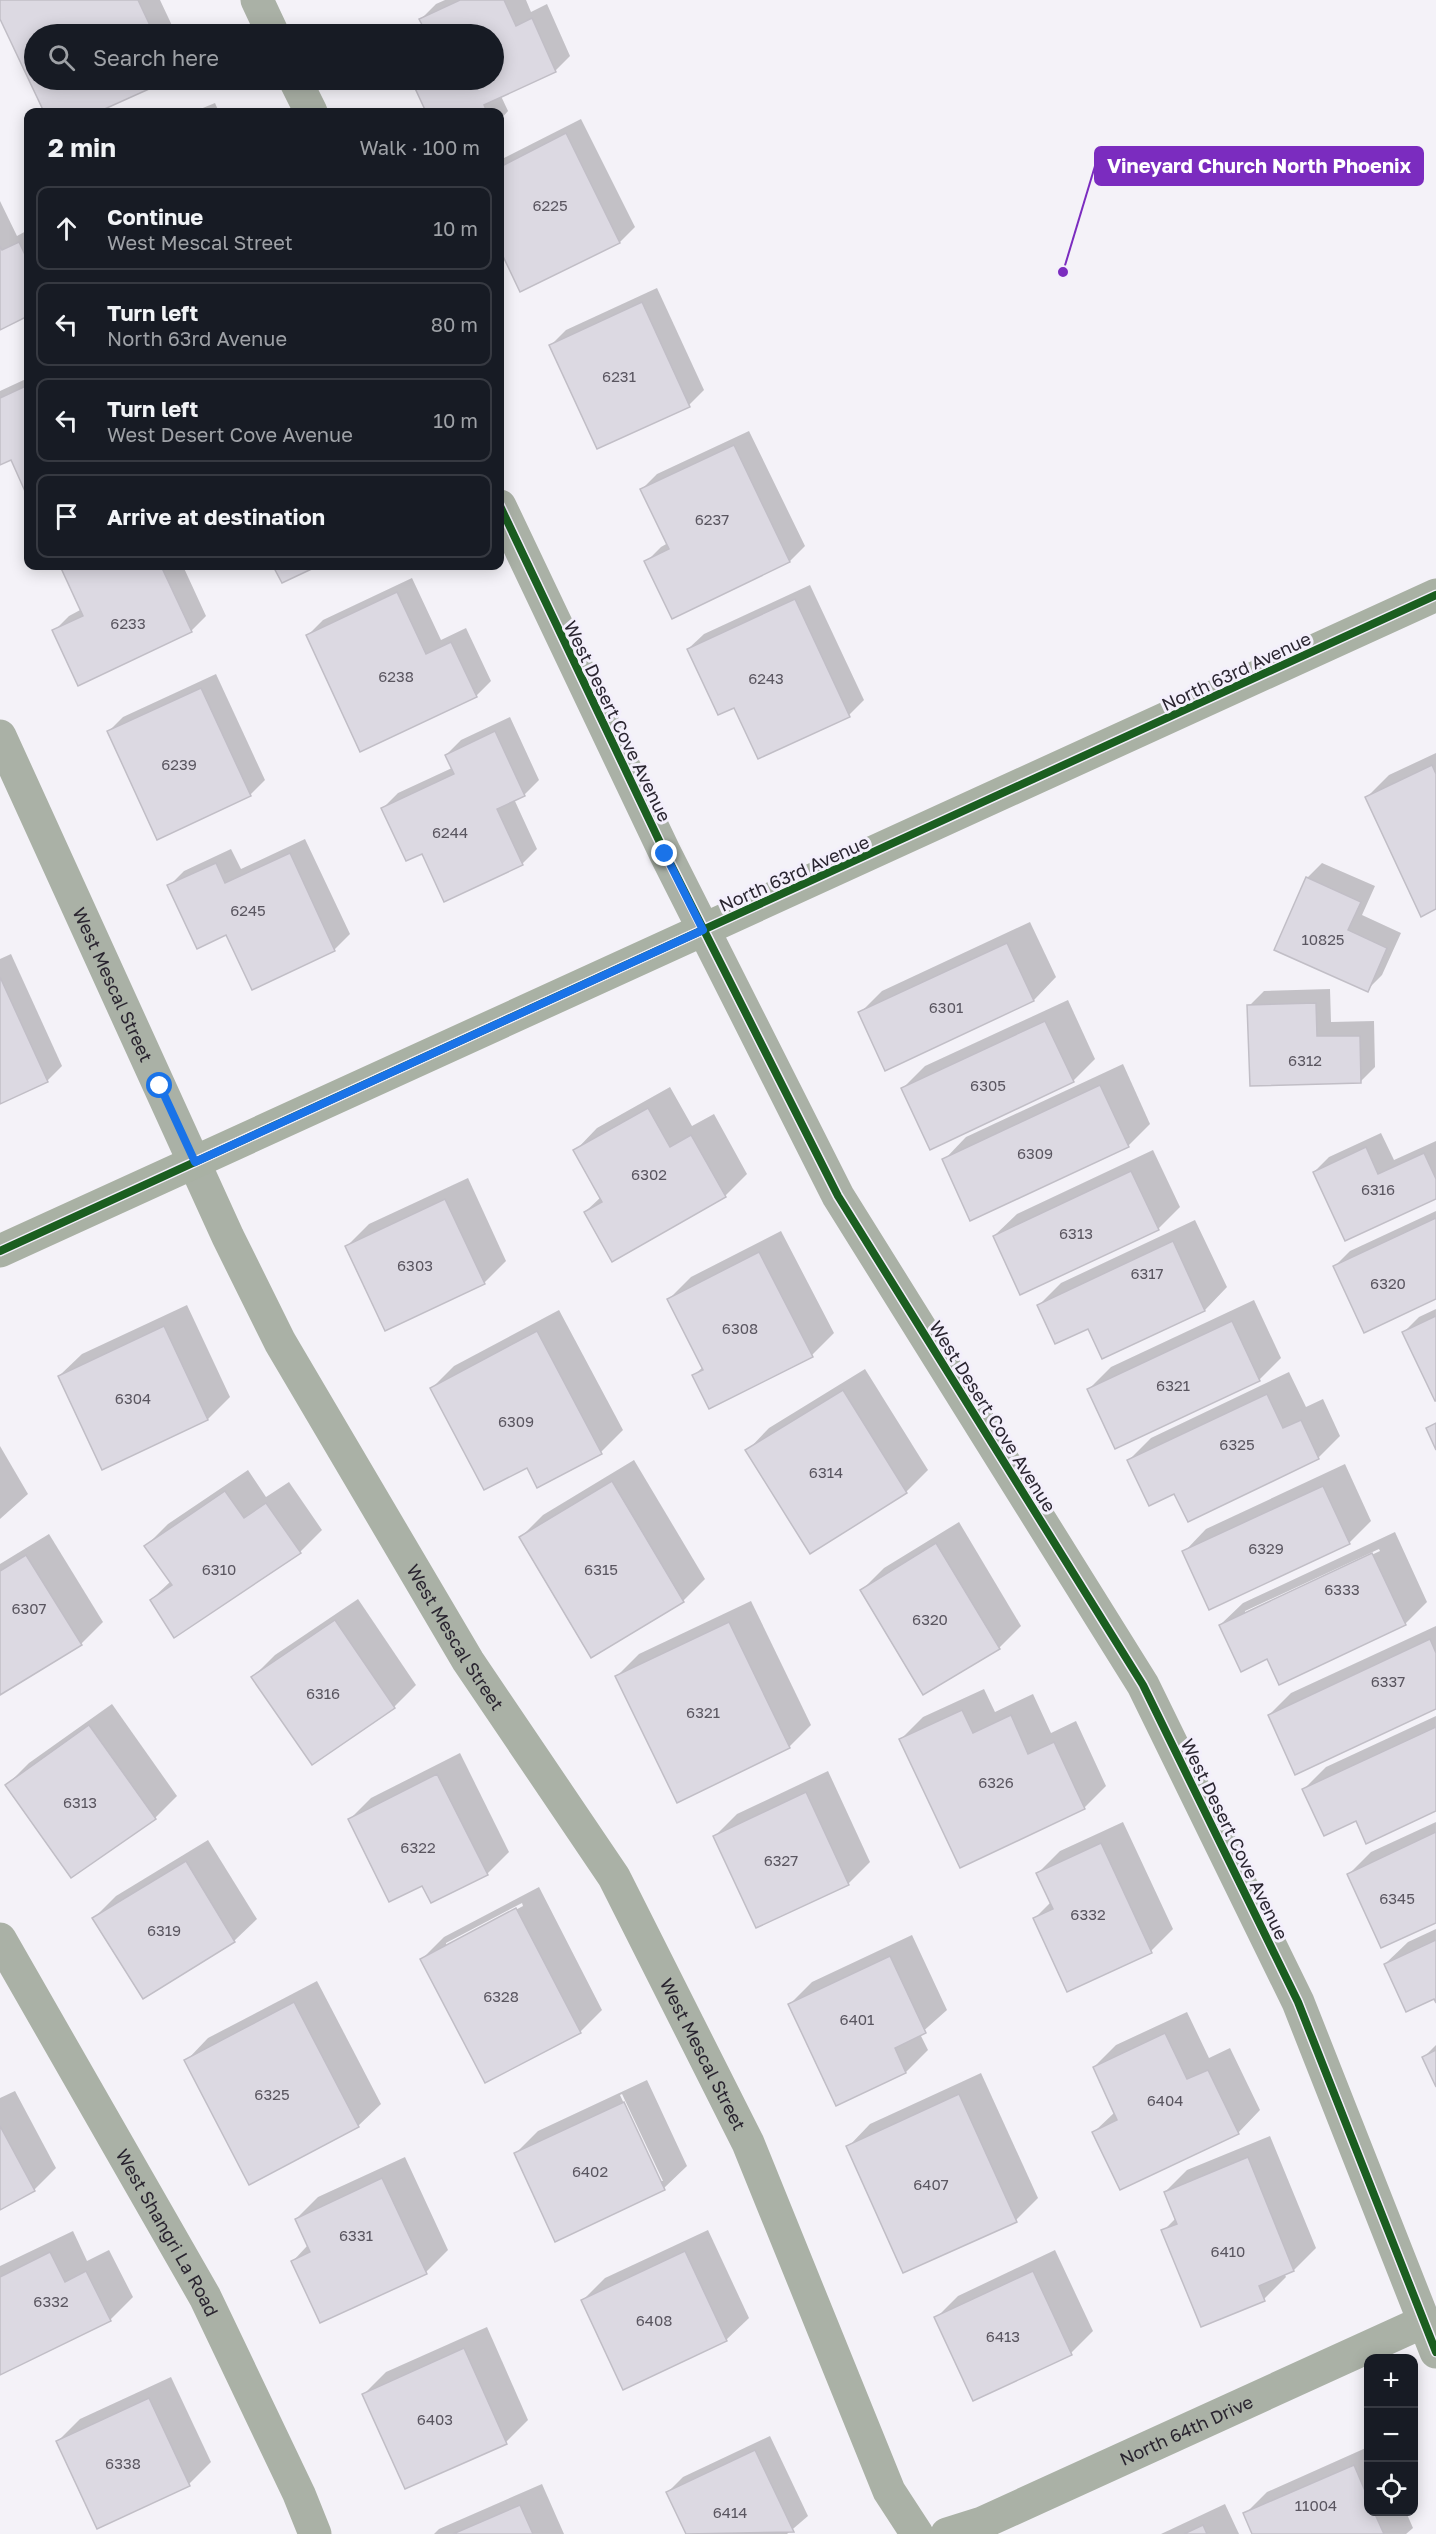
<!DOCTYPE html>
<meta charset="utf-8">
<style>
:root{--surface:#171b24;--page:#242831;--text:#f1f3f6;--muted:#9ea1a6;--line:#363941}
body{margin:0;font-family:"Golos Text",sans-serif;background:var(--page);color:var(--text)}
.controls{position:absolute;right:18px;bottom:18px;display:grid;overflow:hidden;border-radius:12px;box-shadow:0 3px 15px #0003}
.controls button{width:54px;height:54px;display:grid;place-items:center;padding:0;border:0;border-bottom:2px solid var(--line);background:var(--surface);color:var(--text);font:30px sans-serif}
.stop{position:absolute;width:18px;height:18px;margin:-14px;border:4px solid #1a73e8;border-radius:50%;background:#fff}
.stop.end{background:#1a73e8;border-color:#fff;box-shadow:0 2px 6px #0008}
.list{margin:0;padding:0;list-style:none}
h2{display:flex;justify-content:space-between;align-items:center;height:78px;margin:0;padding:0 24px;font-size:26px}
h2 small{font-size:20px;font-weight:400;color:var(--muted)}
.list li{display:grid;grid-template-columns:39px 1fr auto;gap:18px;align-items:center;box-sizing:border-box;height:84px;margin:0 12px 12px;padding:0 12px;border:2px solid var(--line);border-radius:12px}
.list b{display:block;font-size:22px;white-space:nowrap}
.list p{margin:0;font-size:20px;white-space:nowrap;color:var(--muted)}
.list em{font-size:20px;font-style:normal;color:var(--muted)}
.icon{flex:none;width:33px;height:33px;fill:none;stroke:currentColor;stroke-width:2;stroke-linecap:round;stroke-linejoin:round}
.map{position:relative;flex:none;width:1436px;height:2534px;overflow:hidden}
.search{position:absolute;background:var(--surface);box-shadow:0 3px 15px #0003;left:24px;top:24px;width:480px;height:66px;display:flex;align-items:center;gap:15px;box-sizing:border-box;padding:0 21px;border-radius:33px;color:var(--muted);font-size:22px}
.panel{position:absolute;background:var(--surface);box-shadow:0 3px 15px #0003;left:24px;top:108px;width:480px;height:462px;border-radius:12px}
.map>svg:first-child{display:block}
</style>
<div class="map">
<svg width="1436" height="2534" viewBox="0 0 1436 2534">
<rect width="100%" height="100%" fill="#f4f2f8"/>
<g fill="#0003" fill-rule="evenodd">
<polygon points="0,0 160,0 176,34 34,34 34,80 166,80 95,112 45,112 0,15"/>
<polygon points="445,0 526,0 531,12 547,4 570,56 555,71 501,96 508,111 500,120 500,112 428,112 416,86 422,80 494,80 494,34 428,34 421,19 436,4"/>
<polygon points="215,103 219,112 193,112"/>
<polygon points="581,119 635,227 620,242 521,290 500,247 500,160"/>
<polygon points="0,201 17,236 28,230 28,315 0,328"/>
<polygon points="657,288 704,390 689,405 551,345 566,330"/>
<polygon points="28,378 28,494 12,458 0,463 0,391"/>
<polygon points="749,431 805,546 790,561 672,617 646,562 661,547 668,543 642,489 657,474"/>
<polygon points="62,566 183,566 206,616 191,631 54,631 69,616 82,609"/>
<polygon points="275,566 315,566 283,581"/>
<polygon points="412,578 441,640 466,628 491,681 476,696 308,635 323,620"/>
<polygon points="810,585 864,700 849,715 734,706 688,649 704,634"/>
<polygon points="216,674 265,780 250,795 108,732 123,717"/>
<polygon points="510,717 539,780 524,795 514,799 537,849 522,864 423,852 383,808 398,793 452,768 446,755 461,740"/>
<polygon points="1436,753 1436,908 1367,797 1389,775"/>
<polygon points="305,839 350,934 334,950 253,988 227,933 169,886 184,871 231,849 241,869"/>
<polygon points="1322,863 1375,886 1362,915 1401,933 1382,975 1367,990 1307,878"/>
<polygon points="1030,922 1056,977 1034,1000 886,1069 860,1013 882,991"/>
<polygon points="11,954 62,1066 47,1081 0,1102 0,959"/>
<polygon points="1330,989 1331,1022 1374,1021 1375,1067 1360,1082 1249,1006 1264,991"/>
<polygon points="1068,1000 1095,1059 1073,1081 903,1088 925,1066"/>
<polygon points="1123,1064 1150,1124 1128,1146 944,1160 966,1137"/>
<polygon points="670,1087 692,1126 714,1114 747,1174 725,1196 585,1212 601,1197 575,1151 597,1128"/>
<polygon points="1381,1133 1394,1160 1436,1141 1436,1197 1314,1172 1329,1157"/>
<polygon points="1153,1150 1180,1207 1158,1229 994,1236 1017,1214"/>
<polygon points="468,1178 506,1261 484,1283 347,1246 369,1224"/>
<polygon points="1436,1211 1436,1297 1335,1266 1350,1251"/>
<polygon points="1195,1220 1227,1287 1205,1310 1102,1357 1088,1327 1039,1305 1061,1283"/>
<polygon points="781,1231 834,1333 812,1355 694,1375 703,1367 669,1299 691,1277"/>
<polygon points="1254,1300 1281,1358 1259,1380 1089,1389 1111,1367"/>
<polygon points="187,1305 230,1397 208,1419 59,1376 82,1354"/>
<polygon points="1436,1309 1436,1399 1404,1332 1419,1317"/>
<polygon points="559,1310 623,1430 601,1452 528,1466 432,1388 454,1366"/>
<polygon points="865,1369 928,1470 906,1492 747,1451 769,1428"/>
<polygon points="1289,1372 1306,1407 1323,1399 1340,1436 1318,1458 1175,1492 1129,1460 1151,1438"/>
<polygon points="0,1446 28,1494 0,1519"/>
<polygon points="634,1460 705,1579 683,1601 521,1537 543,1515"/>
<polygon points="1345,1464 1371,1521 1349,1543 1184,1552 1206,1529"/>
<polygon points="248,1470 266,1497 289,1482 322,1530 300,1552 151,1600 171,1581 146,1546 168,1524"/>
<polygon points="959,1522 1021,1626 999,1648 862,1590 884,1568"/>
<path d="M1395 1532 1427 1602 1405 1624 1268 1657 1220 1625 1243 1603ZM1379 1549 1380 1551 1245 1614V1611Z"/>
<polygon points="49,1534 103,1622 81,1644 0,1694 0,1564"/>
<polygon points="358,1599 416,1685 394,1707 253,1677 275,1655"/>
<polygon points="751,1601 811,1725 789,1747 617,1676 639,1654"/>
<polygon points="1436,1626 1436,1708 1269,1715 1291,1693"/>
<polygon points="984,1689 995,1712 1033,1694 1051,1733 1076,1721 1106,1786 1084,1808 901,1739 923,1717"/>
<polygon points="112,1704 177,1796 155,1818 7,1785 29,1763"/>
<polygon points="1436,1716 1436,1809 1356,1819 1304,1789 1326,1767"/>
<polygon points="460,1753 509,1852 487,1874 423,1884 349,1820 371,1798"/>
<polygon points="828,1771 870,1862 848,1884 715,1836 737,1814"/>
<polygon points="1123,1822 1173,1929 1151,1951 1034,1919 1051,1902 1038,1873 1060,1851"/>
<polygon points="1436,1822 1436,1921 1349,1874 1371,1852"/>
<polygon points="208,1840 257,1919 234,1941 143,1997 94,1918 116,1896"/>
<path d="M539 1887 602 2010 580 2032 422 1959 444 1937ZM522 1903 523 1906 446 1947V1943Z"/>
<polygon points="1436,1929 1436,2000 1385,1964 1408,1942"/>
<polygon points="912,1935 947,2010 920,2034 928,2050 906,2072 836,2104 790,2004 812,1982"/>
<polygon points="317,1981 381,2104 358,2126 250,2183 186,2061 208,2038"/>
<polygon points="1187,2012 1209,2058 1230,2048 1260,2110 1238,2133 1094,2132 1115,2112 1094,2067 1116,2045"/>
<polygon points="1436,2045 1436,2084 1424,2057"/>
<polygon points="981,2073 1038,2198 1016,2220 848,2147 870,2124"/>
<path d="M647 2080 687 2166 664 2188 556 2240 516 2153 538 2131ZM622 2094 663 2181H660L620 2095Z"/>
<polygon points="15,2091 56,2168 34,2190 0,2208 0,2098"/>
<polygon points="1270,2136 1316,2248 1294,2270 1284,2273 1286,2277 1264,2299 1163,2231 1176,2218 1165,2192 1187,2170"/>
<polygon points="405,2157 448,2250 426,2272 293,2261 308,2245 296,2219 318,2197"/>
<polygon points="708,2230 749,2318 726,2340 624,2388 583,2300 605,2278"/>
<polygon points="73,2231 87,2261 109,2250 133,2297 111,2319 0,2374 0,2266"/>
<polygon points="1055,2250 1093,2331 1071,2353 936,2318 958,2296"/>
<polygon points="487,2327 528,2420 506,2442 364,2394 386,2372"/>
<polygon points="171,2377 211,2462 189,2484 58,2441 80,2419"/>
<polygon points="770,2436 808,2516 787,2534 687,2534 668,2492 683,2477"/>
<polygon points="1368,2447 1368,2512 1406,2512 1413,2528 1406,2534 1254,2534 1245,2514 1267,2492"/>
<polygon points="542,2484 564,2534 434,2534 439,2529"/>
<polygon points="1225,2504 1239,2534 1161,2534"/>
</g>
<g fill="#dcd9e2" stroke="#c1bec6" stroke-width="1.5">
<polygon points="0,0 138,0 154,34 34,34 34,80 169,80 98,112 44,112 0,19"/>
<polygon points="460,0 504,0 516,26 532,18 556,72 484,105 487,112 426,112 414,86 427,80 494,80 494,34 427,34 419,19"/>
<polygon points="566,133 620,243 520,292 500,250 500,167"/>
<polygon points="19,242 28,261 28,316 0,330 0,246 2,250"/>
<polygon points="642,302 690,407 597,449 549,345"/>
<polygon points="28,385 28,498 11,460 0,465 0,398"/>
<polygon points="734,445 790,562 672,619 644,561 669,549 640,489"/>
<polygon points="60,566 161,566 192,632 78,686 52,630 83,616"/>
<polygon points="273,566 318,566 282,583"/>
<polygon points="397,592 426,654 451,642 477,697 360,752 306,635"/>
<polygon points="795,599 850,717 758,759 734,708 718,715 687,649"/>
<polygon points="201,688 251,796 157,840 107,731"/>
<polygon points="495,731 525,796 497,809 523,865 444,902 422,854 406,861 381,808 454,774 445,755"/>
<polygon points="1432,765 1436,774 1436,909 1421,917 1365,797"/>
<polygon points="290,853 335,951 252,990 226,935 197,949 167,885 216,863 225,883"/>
<polygon points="1306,877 1361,902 1348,930 1387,948 1368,992 1274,950"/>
<polygon points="1007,943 1034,1001 885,1071 858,1012"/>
<polygon points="0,977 48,1082 0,1104"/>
<polygon points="1316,1003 1317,1036 1360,1036 1361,1083 1250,1086 1247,1005"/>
<polygon points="1045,1021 1074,1082 930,1150 901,1088"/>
<polygon points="1100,1085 1129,1147 970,1221 942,1159"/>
<polygon points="648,1108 670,1147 691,1135 726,1197 612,1262 584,1212 602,1202 573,1150"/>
<polygon points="1366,1147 1378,1174 1424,1153 1436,1179 1436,1199 1345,1241 1313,1172"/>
<polygon points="1131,1171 1159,1230 1020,1295 993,1236"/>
<polygon points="445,1199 485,1284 385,1331 345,1246"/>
<polygon points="1436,1218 1436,1299 1364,1333 1333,1266"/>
<polygon points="1173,1241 1205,1311 1102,1359 1088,1329 1055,1344 1037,1305"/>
<polygon points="759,1252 813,1357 709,1409 692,1375 703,1370 667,1299"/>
<polygon points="1436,1316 1436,1401 1435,1401 1402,1332"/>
<polygon points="1232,1321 1260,1381 1115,1449 1087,1389"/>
<polygon points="164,1326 208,1420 102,1470 58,1376"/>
<polygon points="537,1331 602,1454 537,1488 527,1468 484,1490 430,1388"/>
<polygon points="843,1390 907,1493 810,1554 745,1450"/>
<polygon points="1267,1394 1283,1428 1301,1420 1319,1459 1188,1522 1174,1494 1149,1506 1127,1460"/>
<polygon points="1436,1423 1436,1450 1426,1428"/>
<polygon points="612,1481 684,1602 591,1658 519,1537"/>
<polygon points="1323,1486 1350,1544 1209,1610 1182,1551"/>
<polygon points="225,1491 244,1518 266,1503 301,1553 174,1638 150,1600 172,1585 144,1546"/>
<polygon points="936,1543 1000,1649 923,1695 860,1590"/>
<polygon points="1372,1553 1406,1625 1279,1685 1267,1659 1241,1672 1219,1625"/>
<polygon points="26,1555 82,1645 0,1695 0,1571"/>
<polygon points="335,1620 395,1708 312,1765 251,1677"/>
<polygon points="729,1622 790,1748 677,1803 615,1676"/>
<polygon points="1430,1639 1436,1653 1436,1709 1295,1775 1268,1715"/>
<polygon points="962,1710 973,1733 1011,1715 1028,1754 1054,1742 1085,1809 960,1868 899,1739"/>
<polygon points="89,1725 156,1819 71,1878 5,1785"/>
<polygon points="1436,1727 1436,1811 1366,1844 1356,1821 1324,1836 1302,1789"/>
<polygon points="437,1774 488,1875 431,1903 422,1886 389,1902 348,1819"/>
<polygon points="806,1792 849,1885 756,1928 713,1836"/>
<polygon points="1436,1832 1436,1923 1381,1948 1347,1874"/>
<polygon points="1101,1843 1152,1953 1067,1992 1033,1918 1053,1909 1036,1873"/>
<polygon points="186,1861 235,1942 143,1999 92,1918"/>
<polygon points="516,1908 581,2033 485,2083 420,1959"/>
<polygon points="1436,1940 1436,2003 1434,1999 1406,2012 1384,1964"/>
<polygon points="890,1956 926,2033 895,2048 906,2073 836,2106 788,2004"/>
<polygon points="294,2002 359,2127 249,2185 184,2060"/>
<polygon points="1165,2033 1187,2079 1208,2070 1239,2134 1120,2190 1092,2132 1117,2120 1093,2067"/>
<polygon points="1436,2050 1436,2087 1422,2057"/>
<polygon points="959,2094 1017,2222 903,2273 846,2146"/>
<polygon points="624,2102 665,2190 555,2242 514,2153"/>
<polygon points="0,2126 35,2191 0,2210"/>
<polygon points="1248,2157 1294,2271 1259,2286 1265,2301 1201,2327 1161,2230 1177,2224 1164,2192"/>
<polygon points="382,2178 427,2274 320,2323 291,2261 310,2252 295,2219"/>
<polygon points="685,2251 727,2341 623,2390 581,2300"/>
<polygon points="50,2252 65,2282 86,2271 111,2321 0,2375 0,2277"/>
<polygon points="1033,2271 1072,2355 973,2401 934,2317"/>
<polygon points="464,2348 507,2444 405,2489 362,2394"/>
<polygon points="149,2398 190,2486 97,2529 56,2441"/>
<polygon points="755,2450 794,2532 686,2534 666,2492"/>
<polygon points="1354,2465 1368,2498 1368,2512 1374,2512 1384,2534 1252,2534 1243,2513"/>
<polygon points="520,2505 533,2534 453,2534"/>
<polygon points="1203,2525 1207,2534 1184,2534"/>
</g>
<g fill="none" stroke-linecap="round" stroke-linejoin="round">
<g stroke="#aab1a6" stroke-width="33">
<polyline points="257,0 273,34"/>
<polyline points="295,80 311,112"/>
<polyline points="500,506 665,853 838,1196 1143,1685 1298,2002 1436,2352"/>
<path id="s1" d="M0 736 228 1237 280 1342 468 1661 614 1877 748 2143 889 2491 917 2534"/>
<path id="s2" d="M0 1939 205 2297 299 2494 315 2534"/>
<path id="s3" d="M947 2534 982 2523 1423 2322"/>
</g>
<polyline stroke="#a9b1a4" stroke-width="33" points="0,1251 1436,595"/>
<defs>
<g id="cycleway">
<polyline points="500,506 665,853 838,1196 1143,1685 1298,2002 1436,2352"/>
<polyline points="0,1251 1436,595"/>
</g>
</defs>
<use href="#cycleway" stroke="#f3effb" stroke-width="11"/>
<use href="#cycleway" stroke="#1b5e20" stroke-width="8"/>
</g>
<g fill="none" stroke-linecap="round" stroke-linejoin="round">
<polyline stroke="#1a73e8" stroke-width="8" points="160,1086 195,1162 703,930 665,854"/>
</g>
<g text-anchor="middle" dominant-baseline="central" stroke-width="6" stroke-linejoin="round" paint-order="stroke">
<g font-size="15" fill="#5a5660">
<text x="550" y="205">6225</text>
<text x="619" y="376">6231</text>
<text x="712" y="519">6237</text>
<text x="128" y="623">6233</text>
<text x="396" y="676">6238</text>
<text x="766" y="678">6243</text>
<text x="179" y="764">6239</text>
<text x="450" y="832">6244</text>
<text x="248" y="910">6245</text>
<text x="1323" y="939">10825</text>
<text x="946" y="1007">6301</text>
<text x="1305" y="1060">6312</text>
<text x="988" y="1085">6305</text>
<text x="1035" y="1153">6309</text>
<text x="649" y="1174">6302</text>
<text x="1378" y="1189">6316</text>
<text x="1076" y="1233">6313</text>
<text x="415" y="1265">6303</text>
<text x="1147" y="1273">6317</text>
<text x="1388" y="1283">6320</text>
<text x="740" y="1328">6308</text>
<text x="1173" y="1385">6321</text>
<text x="133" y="1398">6304</text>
<text x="516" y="1421">6309</text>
<text x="1237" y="1444">6325</text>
<text x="826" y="1472">6314</text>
<text x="1266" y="1548">6329</text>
<text x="219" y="1569">6310</text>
<text x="601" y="1569">6315</text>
<text x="1342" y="1589">6333</text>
<text x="29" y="1608">6307</text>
<text x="930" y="1619">6320</text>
<text x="1388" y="1681">6337</text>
<text x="323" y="1693">6316</text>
<text x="703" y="1712">6321</text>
<text x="996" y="1782">6326</text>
<text x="80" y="1802">6313</text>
<text x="418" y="1847">6322</text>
<text x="781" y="1860">6327</text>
<text x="1397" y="1898">6345</text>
<text x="1088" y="1914">6332</text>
<text x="164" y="1930">6319</text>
<text x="501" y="1996">6328</text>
<text x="857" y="2019">6401</text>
<text x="272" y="2094">6325</text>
<text x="1165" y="2100">6404</text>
<text x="590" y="2171">6402</text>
<text x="931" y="2184">6407</text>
<text x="356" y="2235">6331</text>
<text x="1228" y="2251">6410</text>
<text x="51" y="2301">6332</text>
<text x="654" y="2320">6408</text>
<text x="1003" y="2336">6413</text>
<text x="435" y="2419">6403</text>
<text x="123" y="2463">6338</text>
<text x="1316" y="2505">11004</text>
<text x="730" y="2512">6414</text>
</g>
<g font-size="18" fill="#2a2530" stroke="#f3effb">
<text transform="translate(1236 671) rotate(-25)">North 63rd Avenue</text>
<text transform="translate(618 721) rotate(64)">West Desert Cove Avenue</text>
<text transform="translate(794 873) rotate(-24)">North 63rd Avenue</text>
<text stroke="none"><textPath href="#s1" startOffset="273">West Mescal Street</textPath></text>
<text transform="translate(993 1416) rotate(58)">West Desert Cove Avenue</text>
<text stroke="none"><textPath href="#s1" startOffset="1011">West Mescal Street</textPath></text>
<text transform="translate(1235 1839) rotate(64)">West Desert Cove Avenue</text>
<text stroke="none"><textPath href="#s1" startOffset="1497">West Mescal Street</textPath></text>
<text stroke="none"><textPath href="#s2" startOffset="338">West Shangri La Road</textPath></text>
<text stroke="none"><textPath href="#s3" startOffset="261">North 64th Drive</textPath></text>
</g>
</g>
<path fill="none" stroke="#7b2cbf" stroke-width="2" d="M1063 272L1095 166"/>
<circle fill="#7b2cbf" stroke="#f3effb" stroke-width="2" cx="1063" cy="272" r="6"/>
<rect fill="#7b2cbf" stroke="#7b2cbf" stroke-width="2" x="1095" y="147" width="328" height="38" rx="6"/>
<g font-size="20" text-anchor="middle" font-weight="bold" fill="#fff">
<text x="1259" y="173">Vineyard Church North Phoenix</text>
</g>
</svg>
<div class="controls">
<button>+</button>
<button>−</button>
<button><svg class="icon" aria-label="locate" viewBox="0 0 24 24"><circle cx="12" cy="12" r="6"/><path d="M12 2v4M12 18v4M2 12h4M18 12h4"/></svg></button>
</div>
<div class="stop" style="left:160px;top:1086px"></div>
<div class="stop end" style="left:665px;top:854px"></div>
<div class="search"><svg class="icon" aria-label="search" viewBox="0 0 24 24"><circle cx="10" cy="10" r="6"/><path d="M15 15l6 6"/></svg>Search here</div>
<section class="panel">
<h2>2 min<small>Walk · 100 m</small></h2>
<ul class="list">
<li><svg class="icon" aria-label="ahead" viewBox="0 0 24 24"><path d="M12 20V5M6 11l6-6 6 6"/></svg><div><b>Continue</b><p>West Mescal Street</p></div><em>10 m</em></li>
<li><svg class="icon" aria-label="left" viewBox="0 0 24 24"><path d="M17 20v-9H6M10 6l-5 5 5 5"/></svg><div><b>Turn left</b><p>North 63rd Avenue</p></div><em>80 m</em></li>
<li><svg class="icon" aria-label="left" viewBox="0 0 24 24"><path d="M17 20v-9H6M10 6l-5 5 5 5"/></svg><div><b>Turn left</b><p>West Desert Cove Avenue</p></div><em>10 m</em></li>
<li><svg class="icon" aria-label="arrive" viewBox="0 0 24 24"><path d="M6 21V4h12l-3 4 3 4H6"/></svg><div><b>Arrive at destination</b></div></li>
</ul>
</section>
</div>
